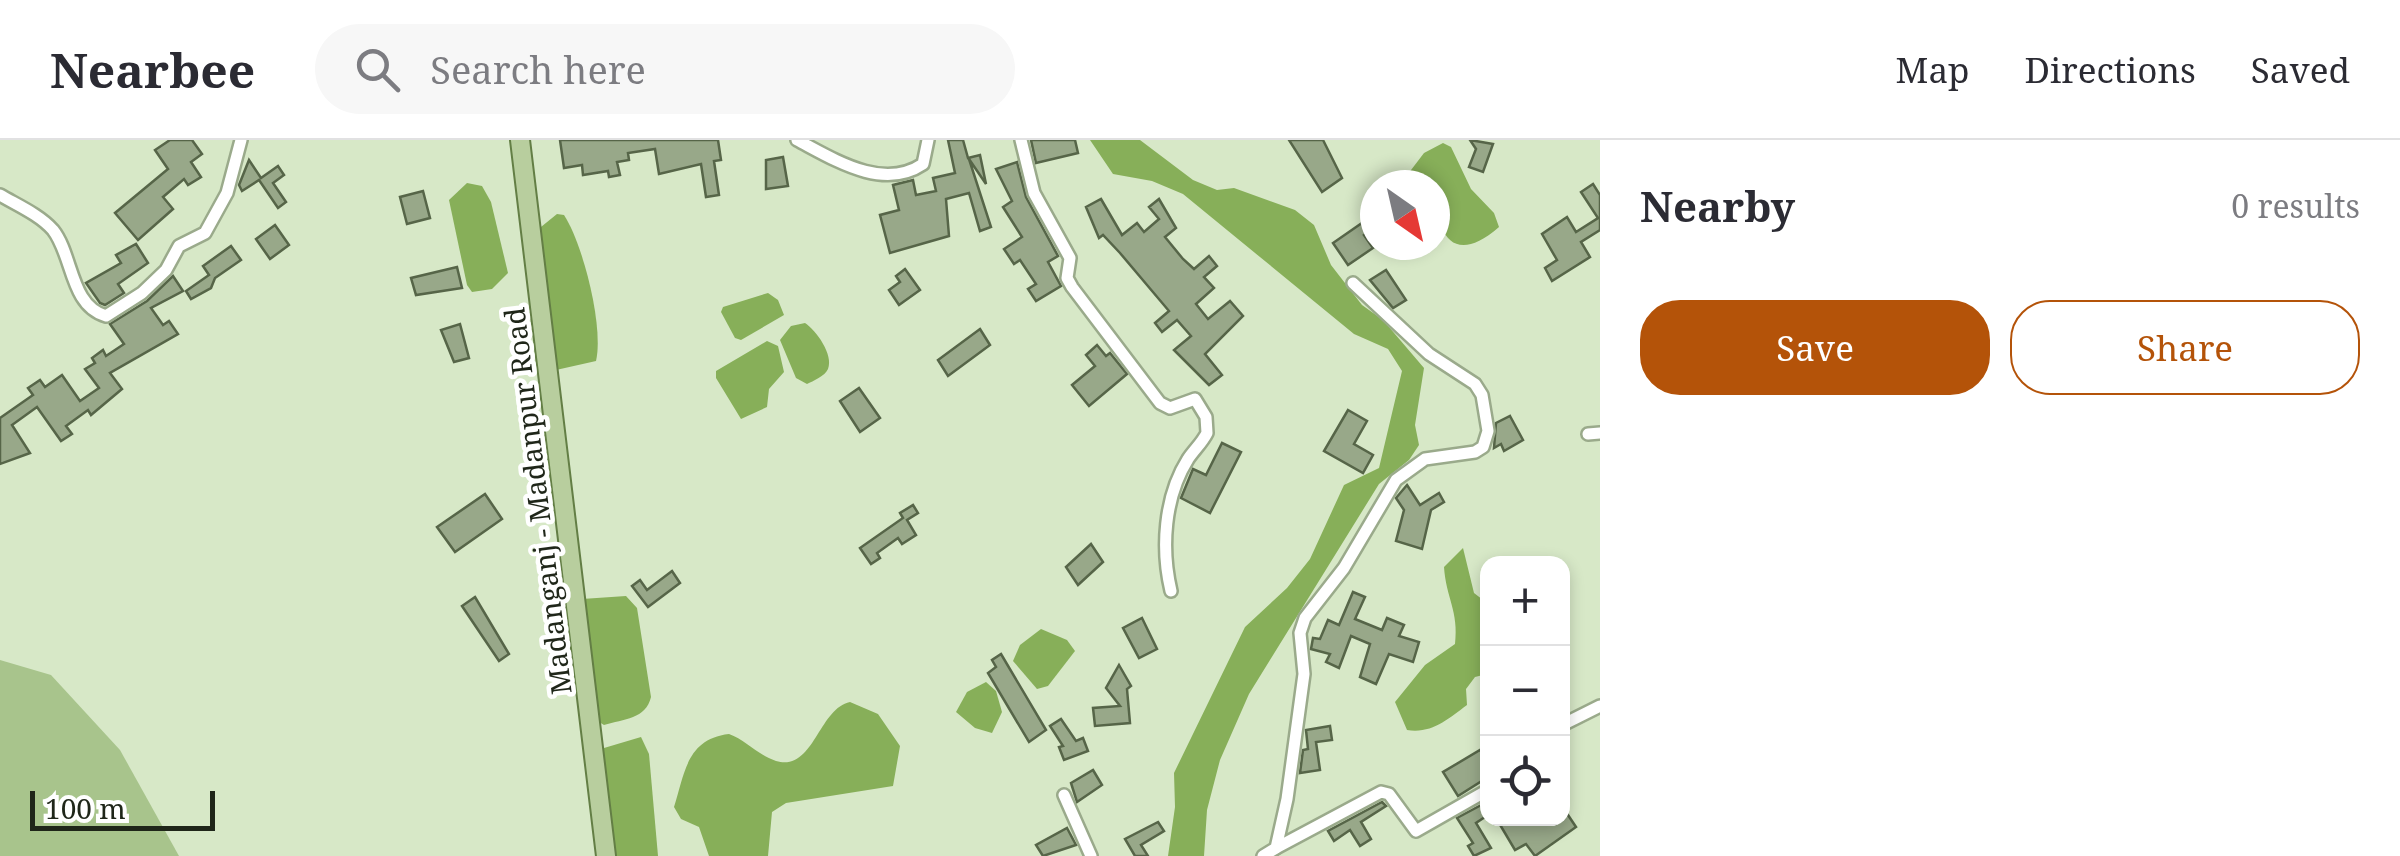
<!DOCTYPE html>
<meta charset="utf-8">
<style>
:root{--surface:#fff;--page:#f7f7f7;--text:#2b2b33;--muted:#7c7c81;--line:#e1e1e2;--accent:#b45309}
body{margin:0;font-family:"Noto Serif",serif;background:var(--page);color:var(--text)}
.controls{position:absolute;right:30px;bottom:30px;display:grid;overflow:hidden;border-radius:20px;box-shadow:0 5px 15px #0003}
.controls button{width:90px;height:90px;display:grid;place-items:center;padding:0;border:0;border-bottom:2px solid var(--line);background:var(--surface);color:var(--text);font:50px sans-serif}
.compass{position:absolute;left:1360px;top:30px;width:90px;height:90px;border-radius:50%;background:var(--surface);box-shadow:0 5px 15px #0003;rotate:146deg}
.scale{position:absolute;left:30px;bottom:25px;width:185px;box-sizing:border-box;padding-left:10px;border:5px solid #1f2619;border-top:0;font-size:28px;line-height:35px;white-space:nowrap;color:#1f2619;-webkit-text-stroke:8px #fff;paint-order:stroke}
.list{margin:0;padding:0;list-style:none}
h2{display:flex;justify-content:space-between;align-items:center;height:130px;margin:0;padding:0 40px;font-size:42px}
h2 small{font-size:32px;font-weight:400;color:var(--muted)}
.actions{display:flex;gap:20px;padding:30px 40px}
.actions a{flex:1;padding:22px 0;border:2px solid var(--accent);border-radius:40px;text-align:center;font-size:35px;color:var(--accent)}
.actions .main{background:var(--accent);color:#fff}
.icon{flex:none;width:55px;height:55px;fill:none;stroke:currentColor;stroke-width:2;stroke-linecap:round;stroke-linejoin:round}
.map{position:relative;flex:none;width:1600px;height:716px;overflow:hidden}
header{display:flex;align-items:center;gap:60px;box-sizing:border-box;height:140px;padding:0 50px;background:var(--surface);border-bottom:2px solid var(--line)}
header strong{font-size:48px}
nav{display:flex;gap:55px;margin-inline-start:auto;font-size:35px}
.search{width:700px;height:90px;background:var(--page);display:flex;align-items:center;gap:25px;box-sizing:border-box;padding:0 35px;border-radius:55px;color:var(--muted);font-size:38px}
main{display:flex}
aside{flex:1;background:var(--surface)}
.map>svg:first-child{display:block}
</style>
<header>
<strong>Nearbee</strong>
<div class="search"><svg class="icon" aria-label="search" viewBox="0 0 24 24"><circle cx="10" cy="10" r="6"/><path d="M15 15l6 6"/></svg>Search here</div>
<nav><a>Map</a><a>Directions</a><a>Saved</a></nav>
</header>
<main>
<div class="map">
<svg width="1600" height="716" viewBox="0 0 1600 716">
<rect width="100%" height="100%" fill="#d7e8c7"/>
<polygon fill="#a8c48c" points="0,520 51,535 120,610 179,716 0,716"/>
<g fill="#87af59">
<polygon points="1090,0 1140,0 1193,40 1217,50 1234,48 1295,70 1314,85 1331,125 1362,165 1383,180 1424,228 1415,285 1419,305 1409,320 1379,344 1249,554 1220,620 1207,670 1204,716 1168,716 1175,667 1174,633 1245,487 1287,448 1310,419 1344,345 1379,328 1402,231 1388,209 1354,194 1183,54 1152,41 1113,34"/>
<path d="M1443 3 1451 7 1471 49 1494 73 1499 87C1452 128 1435 93 1435 45H1413L1408 34 1424 13Z"/>
<polygon points="467,43 482,46 491,62 508,133 492,149 472,152 467,145 449,60"/>
<path d="M557 74 564 75C583 104 604 187 596 221L556 230 536 91Z"/>
<polygon points="768,153 778,160 784,175 741,200 735,198 721,172 723,167"/>
<path d="M805 183C816 190 834 215 828 229 825 236 813 241 807 244L796 238 780 200 791 186Z"/>
<polygon points="767,201 778,206 784,232 769,249 767,267 741,279 716,238 716,231"/>
<path d="M1463 408 1474 453 1487 463V534L1475 537 1466 549 1467 565C1448 579 1432 594 1407 590L1395 562 1425 525 1455 504C1459 471 1446 458 1444 427Z"/>
<path d="M626 456 637 468 651 557C646 579 624 579 604 585L596 580 582 459Z"/>
<polygon points="1041,489 1067,500 1075,511 1048,546 1037,549 1013,521 1020,505"/>
<polygon points="986,542 996,551 1002,572 992,593 975,588 956,572 967,552"/>
<path d="M850 562 878 574 900 606 893 646 786 663 772 672 768 716H709L699 687 681 679 674 667C685 632 687 599 729 594 746 600 759 616 776 621 814 632 818 569 850 562Z"/>
<polygon points="641,597 649,614 658,716 612,716 602,616 604,608"/>
</g>
<g fill="#98a889" stroke="#566548" stroke-width="2.5">
<polygon points="170,0 192,0 202,14 191,22 201,37 188,45 184,39 163,57 173,69 138,100 115,73 168,29 155,10"/>
<polygon points="560,0 718,0 721,20 714,21 719,55 706,57 701,24 659,34 655,9 628,13 629,20 617,22 620,35 609,37 608,31 583,35 582,25 564,28"/>
<polygon points="948,0 963,0 968,18 980,15 986,44 969,19 991,87 980,91 969,53 946,59 949,96 890,113 880,75 899,70 893,45 913,40 916,55 936,51 933,38 955,33"/>
<polygon points="1031,0 1075,0 1078,13 1036,23"/>
<polygon points="1289,0 1323,0 1342,38 1322,52"/>
<polygon points="1470,0 1493,4 1483,32 1469,27 1476,9"/>
<polygon points="783,17 788,46 766,49 766,20"/>
<polygon points="249,20 261,38 278,26 284,35 273,43 286,62 278,68 259,40 242,51 239,45"/>
<polygon points="1017,22 1026,57 1058,116 1048,122 1061,146 1036,161 1028,149 1036,144 1020,120 1014,124 1004,109 1022,97 1003,67 1012,61 996,29"/>
<polygon points="1593,44 1600,55 1600,90 1581,102 1590,117 1552,141 1545,128 1557,120 1542,94 1567,77 1576,92 1598,78 1581,52"/>
<polygon points="423,51 430,78 407,84 400,57"/>
<polygon points="1101,59 1122,95 1137,83 1144,92 1159,79 1149,67 1159,59 1176,88 1165,97 1183,119 1194,129 1209,116 1217,126 1204,137 1214,148 1196,164 1208,179 1230,161 1243,176 1205,214 1222,235 1209,245 1174,210 1191,196 1177,180 1162,192 1155,183 1169,171 1120,113 1103,95 1099,98 1086,67"/>
<polygon points="1375,74 1375,88 1364,95 1373,108 1348,125 1333,103"/>
<polygon points="275,85 289,105 270,119 256,99"/>
<polygon points="136,104 148,123 118,144 124,153 105,165 100,163 86,143 121,123 116,115"/>
<polygon points="231,106 241,120 215,138 211,148 191,159 186,151 209,135 203,126"/>
<polygon points="457,127 462,148 416,155 411,138"/>
<polygon points="905,129 920,150 899,165 889,150 900,142 896,136"/>
<polygon points="1386,130 1406,160 1393,168 1370,140"/>
<polygon points="173,136 183,151 151,168 163,185 169,181 178,194 110,233 122,249 91,275 88,270 66,286 72,294 61,301 37,267 12,285 30,313 0,324 0,278 33,255 28,248 40,240 45,247 62,235 80,261 99,248 85,229 95,223 92,218 103,210 106,216 124,204 110,184 147,161"/>
<polygon points="460,184 469,218 454,222 441,190"/>
<polygon points="980,189 990,205 948,236 938,220"/>
<polygon points="1097,205 1106,216 1110,213 1127,234 1089,266 1072,245 1095,226 1086,215"/>
<polygon points="859,248 880,278 860,292 840,261"/>
<polygon points="1348,270 1367,281 1354,304 1373,315 1363,333 1324,311"/>
<polygon points="1510,276 1523,300 1504,311 1501,304 1494,308 1496,283"/>
<polygon points="1222,303 1241,312 1210,373 1181,358 1193,329 1206,335"/>
<polygon points="1407,345 1420,365 1439,353 1444,362 1431,370 1422,409 1396,401 1404,370 1396,358"/>
<polygon points="485,354 502,379 455,412 437,387"/>
<polygon points="913,365 918,373 907,380 916,395 902,404 898,398 877,413 880,418 871,424 860,408 903,378 900,373"/>
<polygon points="1091,404 1103,422 1078,445 1066,427"/>
<polygon points="672,431 680,443 648,467 632,446 640,440 647,450"/>
<polygon points="1353,452 1365,457 1355,479 1382,490 1387,478 1404,485 1399,496 1419,502 1413,522 1389,514 1376,544 1360,537 1370,504 1351,496 1339,528 1326,522 1330,514 1311,509 1313,498 1320,499 1328,480 1339,485"/>
<polygon points="475,457 509,514 499,521 462,466"/>
<polygon points="1142,478 1157,509 1139,518 1123,488"/>
<polygon points="1001,514 1046,590 1029,602 988,533 996,527 992,520"/>
<polygon points="1119,525 1131,546 1127,549 1130,583 1095,586 1093,568 1120,566 1106,548"/>
<polygon points="1061,579 1076,601 1083,598 1088,611 1064,620 1059,607 1063,606 1050,586"/>
<polygon points="1330,586 1332,600 1316,602 1320,630 1300,633 1303,610 1308,609 1306,590"/>
<polygon points="1480,610 1488,622 1488,637 1458,656 1443,632"/>
<polygon points="1093,630 1102,645 1077,662 1071,643"/>
<polygon points="1382,662 1386,666 1361,682 1371,699 1360,706 1350,690 1334,701 1328,691"/>
<polygon points="1485,663 1488,675 1476,683 1491,708 1474,716 1468,706 1473,703 1457,678"/>
<polygon points="1562,666 1576,687 1535,716 1526,704 1515,710 1496,678 1541,678 1543,682 1562,678"/>
<polygon points="1158,682 1164,691 1141,705 1148,716 1135,716 1125,699"/>
<polygon points="1067,688 1076,705 1043,716 1036,705"/>
</g>
<g fill="none" stroke-linecap="round" stroke-linejoin="round">
<defs>
<g id="minor">
<path d="M797 0C835 20 883 51 923 24L928 0"/>
<path d="M1021 0 1034 53 1070 118 1067 138 1072 147 1160 263 1170 268 1195 259 1206 277 1207 293C1202 303 1194 310 1188 319 1164 357 1161 409 1171 451"/>
<path d="M0 55C17 65 40 75 53 90 73 115 70 166 106 176L142 153 166 130 179 106 205 93 227 53 241 0"/>
<polyline points="1588,294 1600,293"/>
<polyline points="1562,585 1600,566"/>
<polyline points="1064,655 1091,716"/>
<polyline points="1276,708 1381,652 1389,654 1416,691 1488,650"/>
<polyline points="1263,716 1276,708 1287,659 1304,534 1300,493 1305,478 1344,428 1396,340 1425,319 1475,312 1483,307 1488,291 1482,255 1475,244 1429,214 1353,143"/>
</g>
<polyline id="primary" points="520,0 606,716"/>
</defs>
<use href="#minor" stroke="#9aaa8b" stroke-width="16"/>
<use href="#primary" stroke="#637e45" stroke-width="22"/>
<use href="#minor" stroke="#fff" stroke-width="11"/>
<use href="#primary" stroke="#b8ce9e" stroke-width="18"/>
</g>
<g text-anchor="middle" dominant-baseline="central" stroke-width="9" stroke-linejoin="round" paint-order="stroke">
<g font-size="28" fill="#1f2619" stroke="#fff">
<text transform="translate(537 361) rotate(-97)">Madanganj - Madanpur Road</text>
</g>
</g>
</svg>
<div class="controls">
<button>+</button>
<button>−</button>
<button><svg class="icon" aria-label="locate" viewBox="0 0 24 24"><circle cx="12" cy="12" r="6"/><path d="M12 2v4M12 18v4M2 12h4M18 12h4"/></svg></button>
</div>
<svg class="compass" viewBox="-18 -18 36 36"><path d="M0-13l5 13h-10z" fill="#e53935"/><path d="M0 13l5-13h-10z" fill="#7c7c81"/></svg>
<div class="scale">100 m</div>
</div>
<aside>
<h2>Nearby<small>0 results</small></h2>
<ul class="list">
</ul>
<div class="actions"><a class="main">Save</a><a>Share</a></div>
</aside>
</main>
